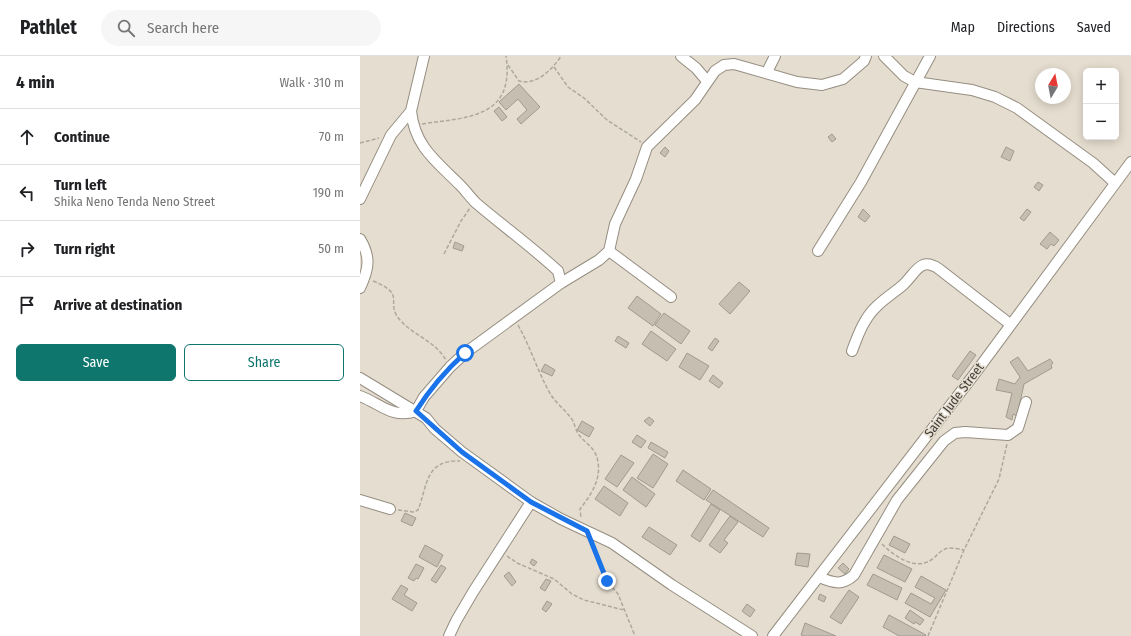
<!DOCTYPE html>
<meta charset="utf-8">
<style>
:root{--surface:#fff;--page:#f6f6f6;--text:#202124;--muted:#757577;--line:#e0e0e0;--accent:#0f766e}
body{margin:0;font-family:"Fira Sans Condensed",sans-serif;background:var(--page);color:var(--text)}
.controls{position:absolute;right:12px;top:12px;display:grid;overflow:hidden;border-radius:6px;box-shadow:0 2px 10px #0003}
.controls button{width:36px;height:36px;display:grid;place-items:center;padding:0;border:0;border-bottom:1px solid var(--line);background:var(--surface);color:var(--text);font:20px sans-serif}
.compass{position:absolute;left:675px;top:12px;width:36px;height:36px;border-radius:50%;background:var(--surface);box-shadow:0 2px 10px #0003;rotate:10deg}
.stop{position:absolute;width:12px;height:12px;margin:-9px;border:3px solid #1a73e8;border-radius:50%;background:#fff}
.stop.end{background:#1a73e8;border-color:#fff;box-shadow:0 1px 4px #0008}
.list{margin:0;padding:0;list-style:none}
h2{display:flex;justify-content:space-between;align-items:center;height:52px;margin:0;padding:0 16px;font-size:17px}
h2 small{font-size:13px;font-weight:400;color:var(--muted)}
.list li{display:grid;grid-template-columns:26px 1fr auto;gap:12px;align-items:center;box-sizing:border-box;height:56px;padding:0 16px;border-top:1px solid var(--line)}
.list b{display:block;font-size:15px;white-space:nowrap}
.list p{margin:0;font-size:13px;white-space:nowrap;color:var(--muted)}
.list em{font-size:13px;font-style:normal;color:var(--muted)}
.actions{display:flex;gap:8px;padding:12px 16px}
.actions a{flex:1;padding:9px 0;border:1px solid var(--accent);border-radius:6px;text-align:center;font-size:14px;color:var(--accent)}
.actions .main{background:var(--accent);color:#fff}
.icon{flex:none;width:22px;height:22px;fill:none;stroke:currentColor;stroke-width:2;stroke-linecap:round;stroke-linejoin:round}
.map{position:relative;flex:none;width:771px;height:580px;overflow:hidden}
header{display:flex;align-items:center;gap:24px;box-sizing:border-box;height:56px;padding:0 20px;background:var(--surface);border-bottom:1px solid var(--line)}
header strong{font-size:19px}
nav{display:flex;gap:22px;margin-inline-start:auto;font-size:14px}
.search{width:280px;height:36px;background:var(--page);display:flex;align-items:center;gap:10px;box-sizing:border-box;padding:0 14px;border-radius:22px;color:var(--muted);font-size:15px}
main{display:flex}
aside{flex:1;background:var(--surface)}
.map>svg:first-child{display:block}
</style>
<header>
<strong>Pathlet</strong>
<div class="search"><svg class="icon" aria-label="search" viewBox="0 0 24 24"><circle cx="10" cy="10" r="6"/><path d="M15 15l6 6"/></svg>Search here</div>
<nav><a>Map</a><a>Directions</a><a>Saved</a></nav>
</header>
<main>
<aside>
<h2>4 min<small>Walk · 310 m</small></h2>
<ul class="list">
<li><svg class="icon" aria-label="ahead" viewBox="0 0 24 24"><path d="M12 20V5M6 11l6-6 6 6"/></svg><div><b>Continue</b></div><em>70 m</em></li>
<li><svg class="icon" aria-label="left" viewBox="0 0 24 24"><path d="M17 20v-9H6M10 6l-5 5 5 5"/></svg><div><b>Turn left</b><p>Shika Neno Tenda Neno Street</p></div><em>190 m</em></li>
<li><svg class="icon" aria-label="right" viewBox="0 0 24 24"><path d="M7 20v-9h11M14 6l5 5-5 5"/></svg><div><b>Turn right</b></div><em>50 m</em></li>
<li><svg class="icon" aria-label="arrive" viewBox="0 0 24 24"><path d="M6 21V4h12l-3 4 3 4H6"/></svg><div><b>Arrive at destination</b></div></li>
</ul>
<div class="actions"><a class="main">Save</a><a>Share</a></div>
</aside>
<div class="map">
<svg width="771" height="580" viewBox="0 0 771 580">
<rect width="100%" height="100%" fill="#e5ddcf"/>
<g fill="#c6bfb1" stroke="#a19a8d">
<polygon points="159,28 180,51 161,68 157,63 167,54 158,43 146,54 139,46"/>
<polygon points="139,51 147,61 142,65 134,55"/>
<polygon points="472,78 476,83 472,86 468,81"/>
<polygon points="305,91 309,95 305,101 300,97"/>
<polygon points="646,91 654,95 650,105 641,101"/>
<polygon points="678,126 683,129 679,135 674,131"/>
<polygon points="503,153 510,160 505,166 498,161"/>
<polygon points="667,153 671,156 664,165 660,162"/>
<polygon points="690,176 699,184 694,190 691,188 687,193 680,188"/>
<polygon points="95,186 104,190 102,195 93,192"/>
<polygon points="379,226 390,235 370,258 359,248"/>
<polygon points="277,240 301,258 293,270 268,252"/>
<polygon points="304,257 330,275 321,288 295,269"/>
<polygon points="291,275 316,293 307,305 282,288"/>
<polygon points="258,280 269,287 266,292 255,285"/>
<polygon points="355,282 359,285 352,295 348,292"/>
<polygon points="610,295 616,299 598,324 592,320"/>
<polygon points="327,297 349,310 340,324 319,311"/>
<polygon points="658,301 668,315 690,303 693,307 691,309 692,312 664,328 657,360 653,358 652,364 646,361 652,337 636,334 639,323 655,328 660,321 650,306"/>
<polygon points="185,308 195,314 192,320 181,315"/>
<polygon points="353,319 363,327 359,332 349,325"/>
<polygon points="289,361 294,365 290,370 284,365"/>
<polygon points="222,365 234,372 229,381 217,374"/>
<polygon points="277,379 286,385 281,392 272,386"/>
<polygon points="291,386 308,396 305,402 288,392"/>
<polygon points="293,398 308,408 293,432 277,422"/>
<polygon points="261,399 274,407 257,431 245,423"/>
<polygon points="323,414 351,433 344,444 316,425"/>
<polygon points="272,421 295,438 286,451 263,434"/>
<polygon points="244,430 268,447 260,460 235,443"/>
<polygon points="353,434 409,472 403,481 346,444"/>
<polygon points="351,448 360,454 340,486 331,480"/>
<polygon points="45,457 56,462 52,470 41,465"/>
<polygon points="370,460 378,466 364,484 368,487 360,497 349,489"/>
<polygon points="289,471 317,489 310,499 282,481"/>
<polygon points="534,480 550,488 545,497 529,489"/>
<polygon points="65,489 83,499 77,511 59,501"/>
<polygon points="437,497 450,498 448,511 435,509"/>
<polygon points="524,499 552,513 545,526 517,512"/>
<polygon points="172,503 177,506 174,510 170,507"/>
<polygon points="483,507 489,513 485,518 478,512"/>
<polygon points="56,508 64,512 58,523 56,522 54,525 48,522"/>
<polygon points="81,509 86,512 76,527 71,524"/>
<polygon points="149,516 156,526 152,530 144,520"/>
<polygon points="513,518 542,532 537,544 507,529"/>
<polygon points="561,520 586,534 570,561 545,547 551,537 571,548 575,542 555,531"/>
<polygon points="186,523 191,525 185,535 180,532"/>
<polygon points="41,529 48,533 44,539 57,547 52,555 32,543"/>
<polygon points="489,534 499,541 481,568 470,561"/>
<polygon points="460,538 466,541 464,546 458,543"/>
<polygon points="187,545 192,548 186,556 182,553"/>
<polygon points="387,548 395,554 390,561 382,555"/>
<polygon points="550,554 564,564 560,569 555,566 554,568 545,562"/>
<polygon points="529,559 566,579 565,580 539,580 523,571"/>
<polygon points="445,567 476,580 444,580 441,579"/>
</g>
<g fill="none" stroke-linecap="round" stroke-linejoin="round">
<defs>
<g id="minor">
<polyline points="321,0 336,12 347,25"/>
<polyline points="524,0 544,20 555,26 612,34 635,41 657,52 733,107 755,127"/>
<polyline points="407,16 415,0"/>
<path d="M51 55C55 91 76 105 100 129 105 134 110 141 116 147 143 170 172 191 198 215L201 227"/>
<polyline points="0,143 31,79 51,55 64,0"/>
<path d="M0 183C11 201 9 213 0 232"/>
<polyline points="249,195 311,241"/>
<polyline points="458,195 501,126 570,0"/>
<path d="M492 295C498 279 504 262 517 250 525 242 535 236 543 229 556 217 560 200 579 213L650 268"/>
<polyline points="0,322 66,362 75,373 102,396 171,446 201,463 252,487 312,529 392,580"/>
<path d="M0 340C21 348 32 363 56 355L64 341 90 311 105 297 201 227 239 204 249 195 255 168 276 123 287 91 335 44 355 15 364 9 374 8 437 26 462 29 483 23 504 5 506 0"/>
<polyline points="0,444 30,453"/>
<path d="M459 521C473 527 482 530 494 519L537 444 584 385 595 377 605 376 648 379 658 372 666 346"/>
<polyline points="89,580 96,565 113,536 171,446"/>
<polyline points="413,580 616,316 771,106"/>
</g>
</defs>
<use href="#minor" stroke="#958e81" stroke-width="12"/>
<g stroke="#aea89d" stroke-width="1.5" stroke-dasharray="4 2" stroke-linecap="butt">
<path d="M148 9 159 25C176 30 193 13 201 0"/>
<polyline points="194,11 208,31 224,42 247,64 281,86"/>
<path d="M62 68C107 61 155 63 146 0"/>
<polyline points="0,87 19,82"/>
<polyline points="84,198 101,165 110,152"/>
<path d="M13 225C48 239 24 246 40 264 54 280 74 284 86 304"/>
<path d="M158 269C171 292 178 317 191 339 197 348 205 354 211 362 215 367 215 374 219 379 226 388 236 392 238 406 241 424 231 439 220 453L221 462"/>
<path d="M38 454 53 456 58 454C68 428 65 404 100 405"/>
<polyline points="232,488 247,525 258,538 275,580"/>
<path d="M522 488C533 499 554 515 571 504 577 500 581 493 589 492 594 492 600 493 604 494"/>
<polyline points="147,500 157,507 194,523 212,538 224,544 264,554"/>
<polyline points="568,580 604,494 639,423 647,388"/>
</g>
<use href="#minor" stroke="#fff" stroke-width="10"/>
</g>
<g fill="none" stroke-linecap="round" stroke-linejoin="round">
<path stroke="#1a73e8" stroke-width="5" d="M105 297C86 314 70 333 56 355L102 396 171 446 227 475 247 525"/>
</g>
<g text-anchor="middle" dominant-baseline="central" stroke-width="3" stroke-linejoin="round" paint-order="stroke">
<g font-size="13" fill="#3f3c37" stroke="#e5ddcf">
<text transform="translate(594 344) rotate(-53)">Saint Jude Street</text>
</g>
</g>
</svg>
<div class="controls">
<button>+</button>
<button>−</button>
</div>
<svg class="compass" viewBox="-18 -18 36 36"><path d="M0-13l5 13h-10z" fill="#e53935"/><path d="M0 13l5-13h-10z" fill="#757577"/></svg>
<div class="stop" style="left:105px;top:297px"></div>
<div class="stop end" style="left:247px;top:525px"></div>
</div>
</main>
